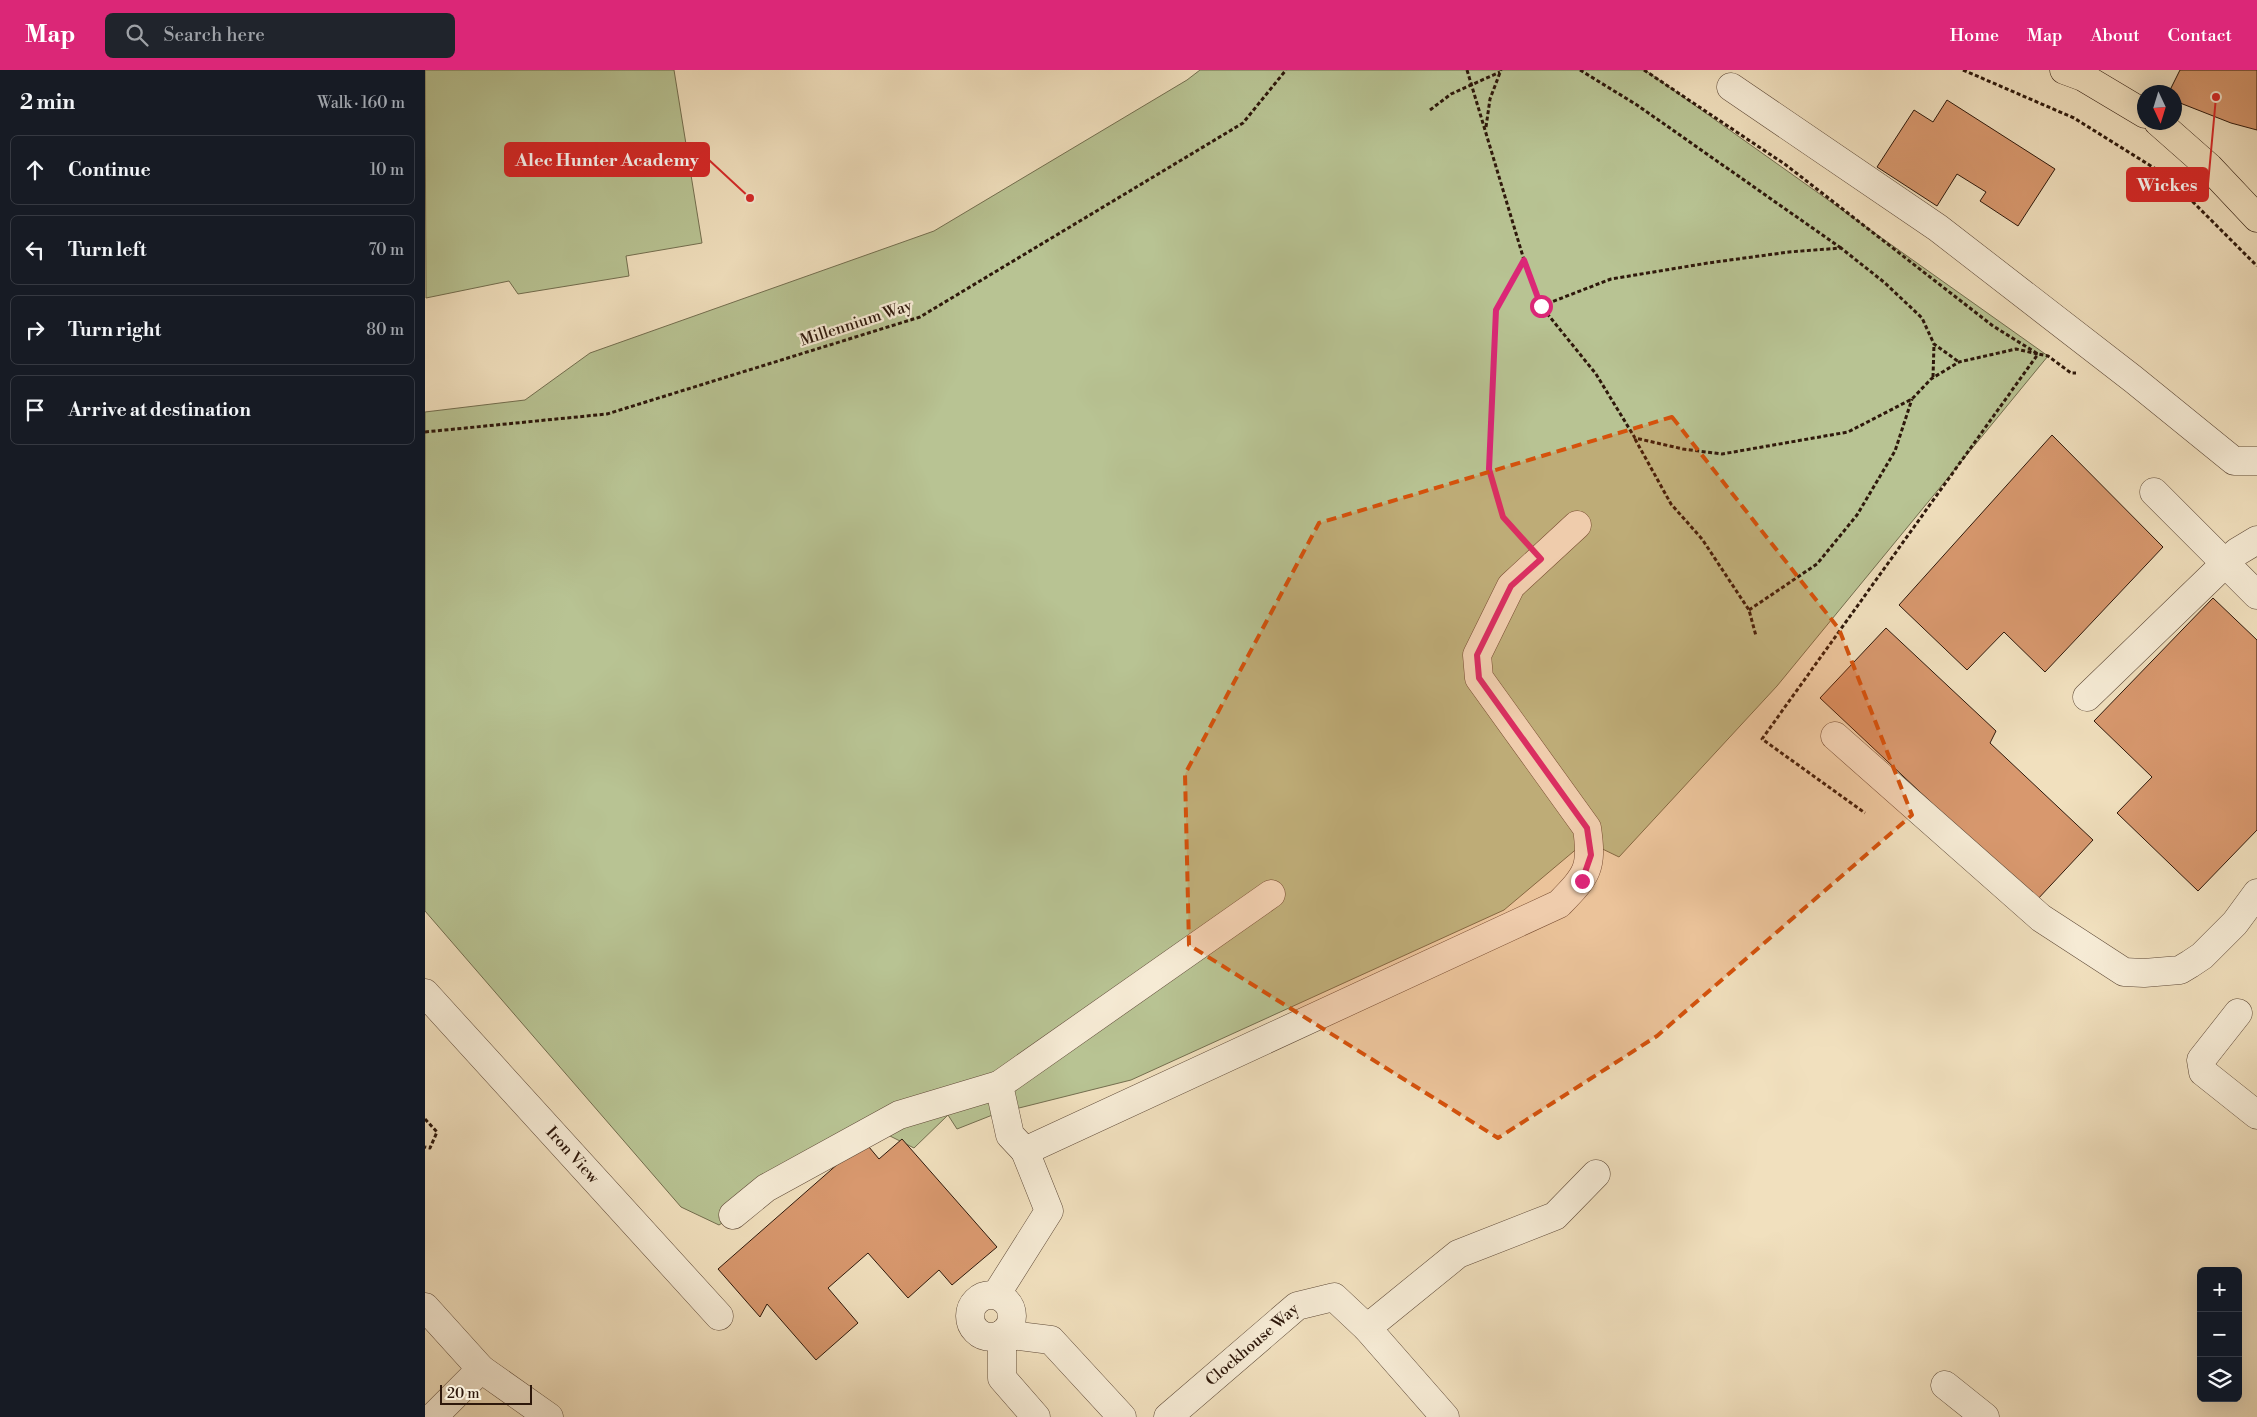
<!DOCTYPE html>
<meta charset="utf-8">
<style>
:root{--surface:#171b24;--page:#20242c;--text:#f1f3f6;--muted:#9ea1a6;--line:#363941;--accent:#db2777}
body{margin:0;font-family:"Libre Bodoni",serif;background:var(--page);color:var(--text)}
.controls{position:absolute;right:15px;bottom:15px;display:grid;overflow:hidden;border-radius:8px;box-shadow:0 5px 20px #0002}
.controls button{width:45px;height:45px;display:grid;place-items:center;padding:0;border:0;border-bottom:1px solid var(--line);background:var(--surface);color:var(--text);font:25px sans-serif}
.compass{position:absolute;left:1712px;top:15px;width:45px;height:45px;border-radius:50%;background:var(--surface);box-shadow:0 5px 20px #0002;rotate:176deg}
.scale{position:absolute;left:15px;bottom:12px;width:92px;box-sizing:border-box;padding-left:5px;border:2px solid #2e180b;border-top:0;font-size:14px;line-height:18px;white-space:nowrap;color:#2e180b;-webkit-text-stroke:4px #f6ebd5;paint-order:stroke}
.stop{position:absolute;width:15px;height:15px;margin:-11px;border:4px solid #db2777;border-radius:50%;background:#fff}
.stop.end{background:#db2777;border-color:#fff;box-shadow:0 1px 5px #0008}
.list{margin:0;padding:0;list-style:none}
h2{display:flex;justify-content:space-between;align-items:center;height:65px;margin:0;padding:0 20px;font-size:21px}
h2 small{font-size:16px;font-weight:400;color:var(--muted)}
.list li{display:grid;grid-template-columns:32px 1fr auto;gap:15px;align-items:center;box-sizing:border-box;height:70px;margin:0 10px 10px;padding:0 10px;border:1px solid var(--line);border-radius:8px}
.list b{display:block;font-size:19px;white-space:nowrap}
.list em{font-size:16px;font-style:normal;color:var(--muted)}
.icon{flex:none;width:28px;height:28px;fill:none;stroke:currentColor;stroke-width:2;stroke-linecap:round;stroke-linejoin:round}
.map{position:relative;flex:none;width:1832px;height:1347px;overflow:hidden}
header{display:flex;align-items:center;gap:30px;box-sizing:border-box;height:70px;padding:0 25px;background:var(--accent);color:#fff}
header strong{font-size:24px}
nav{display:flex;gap:28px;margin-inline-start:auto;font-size:18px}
.search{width:350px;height:45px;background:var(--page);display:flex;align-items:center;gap:12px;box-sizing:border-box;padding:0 18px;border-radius:8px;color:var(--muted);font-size:19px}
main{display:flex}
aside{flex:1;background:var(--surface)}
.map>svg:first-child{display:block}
</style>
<header>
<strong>Map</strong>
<div class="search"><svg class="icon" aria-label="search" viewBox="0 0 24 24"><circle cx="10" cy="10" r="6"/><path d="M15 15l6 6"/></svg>Search here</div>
<nav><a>Home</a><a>Map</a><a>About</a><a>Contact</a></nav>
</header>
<main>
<aside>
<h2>2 min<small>Walk · 160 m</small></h2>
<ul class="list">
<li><svg class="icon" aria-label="ahead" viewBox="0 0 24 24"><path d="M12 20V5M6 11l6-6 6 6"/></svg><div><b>Continue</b></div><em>10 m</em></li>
<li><svg class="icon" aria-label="left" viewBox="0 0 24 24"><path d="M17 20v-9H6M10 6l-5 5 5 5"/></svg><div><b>Turn left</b></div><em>70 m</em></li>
<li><svg class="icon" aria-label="right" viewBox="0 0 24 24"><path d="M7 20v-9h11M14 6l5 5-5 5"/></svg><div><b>Turn right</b></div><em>80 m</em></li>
<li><svg class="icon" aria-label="arrive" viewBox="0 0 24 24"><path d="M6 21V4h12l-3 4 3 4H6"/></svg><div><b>Arrive at destination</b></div></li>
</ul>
</aside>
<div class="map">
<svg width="1832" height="1347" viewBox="0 0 1832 1347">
<rect width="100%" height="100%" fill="#f1e0be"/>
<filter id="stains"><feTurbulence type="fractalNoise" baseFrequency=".004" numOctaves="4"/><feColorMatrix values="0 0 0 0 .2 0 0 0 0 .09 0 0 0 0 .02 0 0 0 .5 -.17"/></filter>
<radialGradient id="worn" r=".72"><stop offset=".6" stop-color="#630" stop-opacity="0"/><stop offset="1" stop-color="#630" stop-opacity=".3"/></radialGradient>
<g fill="#b8c393" stroke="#736e4f">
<polygon points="0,0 249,0 277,173 201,186 204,206 93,224 84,211 1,228"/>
<polygon points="775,0 1220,0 1623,286 1352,616 1194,787 1161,771 1079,840 706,1010 570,1044 532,1059 523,1045 489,1078 445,1056 294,1155 256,1137 0,841 0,342 100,330 165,283 509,161 762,10"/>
</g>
<g fill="#d8986e" stroke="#2e180b">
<polygon points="1755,0 1832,0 1832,60 1806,53 1750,31 1750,22 1744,22"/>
<polygon points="1522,30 1630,99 1593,156 1555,131 1561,122 1532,104 1512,136 1452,97 1489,40 1508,52"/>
<polygon points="1627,365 1738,477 1620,602 1579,562 1542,600 1474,535"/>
<polygon points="1788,528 1832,570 1832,760 1773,821 1692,743 1727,707 1669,651"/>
<polygon points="1461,558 1571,661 1565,673 1668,770 1611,831 1395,628"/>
<polygon points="477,1069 572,1177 527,1215 514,1200 483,1228 443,1183 403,1218 433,1253 391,1290 342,1234 335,1247 293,1199 439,1071 454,1089"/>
</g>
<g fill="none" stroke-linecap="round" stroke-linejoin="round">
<defs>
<g id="minor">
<polyline points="1306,17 1513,158 1708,309 1809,391 1832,391"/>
<polyline points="1729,422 1832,525"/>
<polyline points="1662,627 1812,482 1832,470"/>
<polyline points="1410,666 1616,848 1699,902 1719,903 1755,900 1765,894 1777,886 1810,853 1832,823"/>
<path id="s1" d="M0 923 294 1246"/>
<polyline points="1813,943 1776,990 1778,1002 1832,1045"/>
<polyline points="600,1081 585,1065 574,1015 846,824"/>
<polyline points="308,1145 341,1118 474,1045 574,1015"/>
<circle cx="566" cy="1246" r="21"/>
<path d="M571 1225 624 1141 600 1081 1134 834C1162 805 1168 799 1162 758L1054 608 1052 585 1086 516 1152 455"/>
<polyline points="0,1237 56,1299 124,1347"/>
<polyline points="942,1258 1033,1184 1130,1146 1171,1104"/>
<polyline points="1520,1315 1560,1347"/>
<polyline points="8,1347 56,1299"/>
<polyline points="611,1347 577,1308 577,1264 626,1270 697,1347"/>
<path id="s2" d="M743 1347 872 1236 909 1227 942 1258 1020 1347"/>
</g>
<g id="major">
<polyline points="1639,0 1658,7 1720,44"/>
<polyline points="1733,52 1784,97 1832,148"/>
</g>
</defs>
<use href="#minor" stroke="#5f4a38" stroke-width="29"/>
<use href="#major" stroke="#2e180b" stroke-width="29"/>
<g stroke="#2e180b" stroke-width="3" stroke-dasharray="4 2.5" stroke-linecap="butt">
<polyline points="1042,0 1099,190 1071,240 1064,399 1078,447 1096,467"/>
<polyline points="1155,0 1212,35 1416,178"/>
<polyline points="1219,0 1361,95 1568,256 1613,284 1623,286 1646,303 1651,303"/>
<polyline points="1538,0 1649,48 1742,106 1832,196"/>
<polyline points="1005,40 1026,24 1075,2"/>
<polyline points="1061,57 1065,29 1076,0"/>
<polyline points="1099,190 1116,236 1171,304 1210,368 1258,379 1297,384 1423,362 1487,329 1506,309 1534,292 1591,279 1613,284 1337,669 1440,743"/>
<polyline points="1116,236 1186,209 1283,193 1364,182 1416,178 1460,213 1497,248 1509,274 1534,292"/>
<polyline points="1508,307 1509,274"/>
<polyline points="0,362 182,344 495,247 818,53 861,0"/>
<polyline points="1210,369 1246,434 1277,469 1324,540 1331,566"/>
<polyline points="1324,540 1392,494 1432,445 1470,381 1487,329"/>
<polyline points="0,1049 12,1062 5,1078 0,1077"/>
</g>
<use href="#minor" stroke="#f6ebd5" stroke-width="28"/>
<use href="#major" stroke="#f1e0be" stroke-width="28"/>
</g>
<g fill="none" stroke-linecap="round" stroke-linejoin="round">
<polyline stroke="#db2777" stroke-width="6" points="1116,236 1099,190 1071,240 1064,399 1078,447 1116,489 1086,516 1052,585 1054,608 1162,758 1166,785 1157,811"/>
</g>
<path fill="#d5520c" fill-opacity="0.2" stroke="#d5520c" stroke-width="4" stroke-dasharray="10 6" stroke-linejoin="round" d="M1247 347 1414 559 1487 745 1232 966 1073 1068 764 875 760 704 894 453Z"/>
<g text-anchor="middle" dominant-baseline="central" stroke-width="4.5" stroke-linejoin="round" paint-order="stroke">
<g font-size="16" fill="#2e180b" stroke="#f6ebd5">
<text transform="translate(431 253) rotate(-18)">Millennium Way</text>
<text stroke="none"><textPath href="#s1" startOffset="219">Iron View</textPath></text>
<text stroke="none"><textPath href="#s2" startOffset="111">Clockhouse Way</textPath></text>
</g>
</g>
<path fill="none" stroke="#d62828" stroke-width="2" d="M325 128L284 90M1791 27L1783 114"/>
<g fill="#d62828" stroke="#f6ebd5" stroke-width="2">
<circle cx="325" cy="128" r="5"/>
<circle cx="1791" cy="27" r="5"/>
</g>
<g fill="#d62828" stroke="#d62828" stroke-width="2">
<rect x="80" y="73" width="204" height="33" rx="5"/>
<rect x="1702" y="98" width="81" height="33" rx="5"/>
</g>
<g font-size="18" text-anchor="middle" font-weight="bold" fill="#fff">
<text x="182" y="96">Alec Hunter Academy</text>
<text x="1742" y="121">Wickes</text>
</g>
<rect width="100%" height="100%" filter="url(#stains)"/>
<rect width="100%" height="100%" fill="url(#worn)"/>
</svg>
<div class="controls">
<button>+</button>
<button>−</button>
<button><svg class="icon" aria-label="layers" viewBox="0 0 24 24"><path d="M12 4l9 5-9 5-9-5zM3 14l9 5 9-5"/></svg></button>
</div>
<svg class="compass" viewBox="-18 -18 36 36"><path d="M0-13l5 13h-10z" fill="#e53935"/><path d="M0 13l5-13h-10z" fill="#9ea1a6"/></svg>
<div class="scale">20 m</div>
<div class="stop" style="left:1116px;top:236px"></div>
<div class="stop end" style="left:1157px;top:811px"></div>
</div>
</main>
